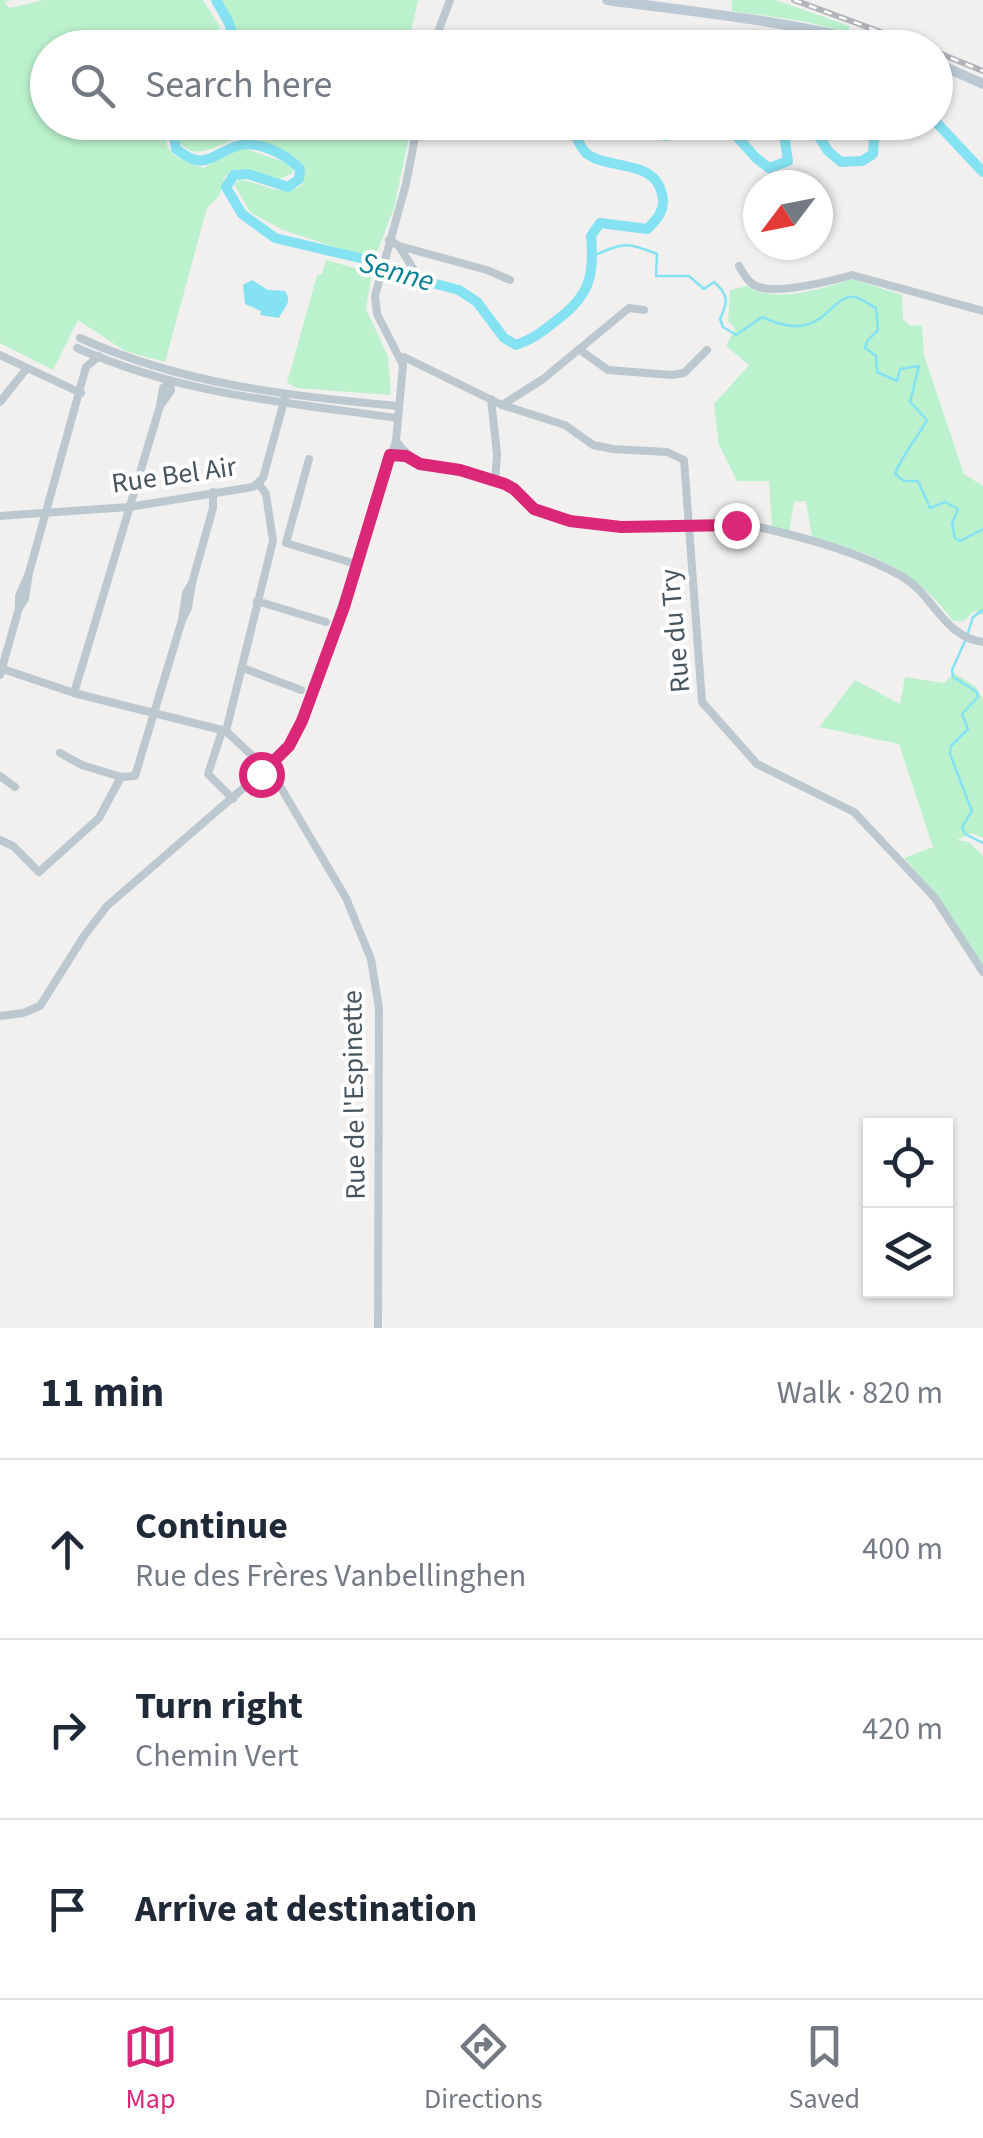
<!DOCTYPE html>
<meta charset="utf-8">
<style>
:root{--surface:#fff;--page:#f2f2f3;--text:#1f2937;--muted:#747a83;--line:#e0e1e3;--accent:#db2777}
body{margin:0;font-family:"Source Sans 3",sans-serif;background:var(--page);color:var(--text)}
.controls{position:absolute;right:30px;bottom:30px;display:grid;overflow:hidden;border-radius:0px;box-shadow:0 2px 8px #0004}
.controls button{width:90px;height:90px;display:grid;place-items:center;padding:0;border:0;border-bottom:2px solid var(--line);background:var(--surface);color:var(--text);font:50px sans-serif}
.compass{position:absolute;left:743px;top:170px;width:90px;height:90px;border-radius:50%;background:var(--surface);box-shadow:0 2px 8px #0004;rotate:238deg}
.stop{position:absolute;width:30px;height:30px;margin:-22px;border:8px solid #db2777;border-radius:50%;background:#fff}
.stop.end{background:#db2777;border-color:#fff;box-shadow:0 2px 10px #0008}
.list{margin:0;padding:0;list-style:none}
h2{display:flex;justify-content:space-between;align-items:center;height:130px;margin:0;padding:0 40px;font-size:42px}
h2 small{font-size:32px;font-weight:400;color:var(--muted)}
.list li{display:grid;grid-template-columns:65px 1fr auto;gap:30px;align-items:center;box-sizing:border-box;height:180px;padding:0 40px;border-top:2px solid var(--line)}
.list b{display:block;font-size:38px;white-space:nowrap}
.list p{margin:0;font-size:32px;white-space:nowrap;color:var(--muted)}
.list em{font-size:32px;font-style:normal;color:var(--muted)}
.icon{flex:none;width:55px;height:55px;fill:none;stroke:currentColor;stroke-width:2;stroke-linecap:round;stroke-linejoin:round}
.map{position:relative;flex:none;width:983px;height:1328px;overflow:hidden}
.search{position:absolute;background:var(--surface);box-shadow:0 2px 8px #0004;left:30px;right:30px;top:30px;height:110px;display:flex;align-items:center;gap:25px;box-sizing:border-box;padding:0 35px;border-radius:55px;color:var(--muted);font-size:38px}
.sheet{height:670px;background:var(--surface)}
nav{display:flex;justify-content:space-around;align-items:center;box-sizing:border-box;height:140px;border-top:2px solid var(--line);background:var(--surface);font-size:28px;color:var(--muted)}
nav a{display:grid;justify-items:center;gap:5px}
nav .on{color:var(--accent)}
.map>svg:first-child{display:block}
</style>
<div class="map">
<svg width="983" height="1328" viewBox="0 0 983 1328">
<rect width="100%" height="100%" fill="#f2efef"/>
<g fill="#bbf2cd">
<path d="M0 0H11L5 2 9 8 44 0H203L220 27 209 39 193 31 180 34 173 47 48 48V122L165 123C163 156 176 158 204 168L240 147 287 163 294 172 276 181 239 169 225 176 219 196 207 208 165 362 125 351 78 320 53 370 0 343Z"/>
<polygon points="220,0 418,0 411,32 430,34 427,47 231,47 237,32"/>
<polygon points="732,0 775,0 850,26 848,32 802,21 732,11"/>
<path d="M181 122 412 123 394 208 374 260 283 230 250 212 234 184 240 180C262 182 281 199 302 185L303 176 298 160 238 137C219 145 196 162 180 143Z"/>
<polygon points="326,260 372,273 366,309 388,356 391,395 297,388 287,383 317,275 322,274"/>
<path d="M852 279 902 295 903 319 910 326 922 325 924 355 964 474 983 486V615L974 611 964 621H953C917 571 870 551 812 538L806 501 794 502 789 533 772 527 769 481H737L719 445 714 404 749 365 726 346 735 329 728 321 730 290 747 286C775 304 822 289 852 279Z"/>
<polygon points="954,673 976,687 983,700 983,838 971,833 957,840 969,842 983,856 983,966 936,894 904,858 933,847 899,744 819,727 855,680 900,704 905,677 944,683"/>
</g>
<path fill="#85e2f2" d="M252 280 268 290 285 291C293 302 284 307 279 318L260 315 261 311 245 304 243 285Z"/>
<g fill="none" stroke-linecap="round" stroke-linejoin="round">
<g stroke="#85e2f2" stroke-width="2.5">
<path d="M593 256C623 243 626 241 657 254L656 276H689L704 289 714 282C729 295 728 302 720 319L723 327 736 335 762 317C825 347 829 293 854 297 861 298 870 305 876 308L878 330 867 341 865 348 876 356 877 372 897 381 900 369 919 366 910 402 927 420C917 439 903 453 895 474L904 481H918L930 508 945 502 958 509 952 524 955 538 960 541 983 529"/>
<polyline points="968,633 973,617 983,610"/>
<polyline points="965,641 952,670 953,677 977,692 978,697 962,714 968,729 951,746 950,754 972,811 962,827 965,834 983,843"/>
</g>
<g stroke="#85e2f2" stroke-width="10">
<polyline points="185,48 192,40 228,44 233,37 229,23 216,0"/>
<path d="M172 122 176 149C203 170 208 158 234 147 255 138 286 154 300 169L299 179 288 187 248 174 234 175 226 187 242 214 275 238 360 258 390 272 459 290 477 302 504 338 516 345C532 340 543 331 557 320 589 296 595 276 591 236L600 223 647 229C658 219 666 209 662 194 654 158 609 171 586 153 582 149 580 144 577 139L579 126 585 122"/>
<polyline points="616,122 666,136 677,122"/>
<polyline points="724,122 756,158 769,168 788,161 782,122"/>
<polyline points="810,122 828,151 841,162 862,161 873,154 875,122"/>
<polyline points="936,122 983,172"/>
</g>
<g stroke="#bcc8cf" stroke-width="8">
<polyline points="432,48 450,0"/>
<polyline points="389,240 399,246 487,270 510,280"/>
<polyline points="399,246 417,275"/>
<path d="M739 266C743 273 747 281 754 285 773 296 831 281 852 275L983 311"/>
<path d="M80 338C181 384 288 396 398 406"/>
<path d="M77 348C184 395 283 402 397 418"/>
<polyline points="580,350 608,370 672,375 684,373 707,350"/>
<polyline points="0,355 81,393"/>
<polyline points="400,358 404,357 502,405 565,425 593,445 613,449 667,452 684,460 702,702 757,764 854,812 935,898 983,972"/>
<polyline points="170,383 171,391 160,406 163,388 171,381"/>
<polyline points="491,399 497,454 495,481"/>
<polyline points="0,402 27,368"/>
<polyline points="502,405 543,379 629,308 644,310"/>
<path d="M396 441C419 473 447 467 483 477 495 481 508 483 518 492 523 497 527 504 534 508 542 514 559 518 569 521 634 536 702 514 767 529 813 540 861 553 903 577 934 596 944 637 983 642"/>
<polyline points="309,459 286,543 356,564"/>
<polyline points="0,516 129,507 253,487 263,478 286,394"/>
<polyline points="29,573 19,596 19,608 25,599 29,573 86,367 99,356"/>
<polyline points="192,583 186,593 182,620 188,608 192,583 213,508 213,492"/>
<polyline points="257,601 326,622"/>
<polyline points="0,668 74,693 226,731 274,776 346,898 371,959 379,1008 378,1328"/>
<polyline points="243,668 301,690"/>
<polyline points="0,675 19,608"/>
<polyline points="74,693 160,406"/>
<polyline points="222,731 208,774 233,799"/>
<polyline points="226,731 273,541 266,494 259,484"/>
<polyline points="60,753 82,765 121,777"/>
<polyline points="0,776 15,787"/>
<polyline points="0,840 13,846 39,872 99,818 121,777 135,776 182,620"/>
<polyline points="0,1016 23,1013 40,1006 84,936 107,906 277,759 297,733 312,696 396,441 403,365 377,314 375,296 406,184 418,122"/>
</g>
<g stroke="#bbc9d4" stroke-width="10">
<path d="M607 0C702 13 798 22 890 48"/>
<polyline points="936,63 983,84"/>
</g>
<defs>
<g id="rail">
<polyline points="794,0 924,48"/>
<polyline points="936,52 983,71"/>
</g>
</defs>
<use href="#rail" stroke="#b1b5ba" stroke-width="6"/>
<use href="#rail" stroke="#fff" stroke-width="2.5" stroke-dasharray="8" stroke-linecap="butt"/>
</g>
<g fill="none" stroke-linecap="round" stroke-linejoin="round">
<polyline stroke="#db2777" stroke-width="12" points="261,774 289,746 302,721 344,607 390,455 406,456 420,464 460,470 505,484 514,489 534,509 570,521 621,527 736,525"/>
</g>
<g text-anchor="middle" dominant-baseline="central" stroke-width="8" stroke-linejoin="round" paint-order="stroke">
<g font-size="28" fill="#46545e" stroke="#fff">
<text transform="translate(174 475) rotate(-8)">Rue Bel Air</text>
<text transform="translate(675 631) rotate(-95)">Rue du Try</text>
<text transform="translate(354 1095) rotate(-91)">Rue de l'Espinette</text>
</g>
<g font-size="30" font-style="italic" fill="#057f94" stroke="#fff">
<text transform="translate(397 272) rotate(16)">Senne</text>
</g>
</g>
</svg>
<div class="controls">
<button><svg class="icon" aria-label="locate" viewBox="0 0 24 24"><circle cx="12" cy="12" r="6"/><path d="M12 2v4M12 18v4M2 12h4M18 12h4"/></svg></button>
<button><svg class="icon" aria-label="layers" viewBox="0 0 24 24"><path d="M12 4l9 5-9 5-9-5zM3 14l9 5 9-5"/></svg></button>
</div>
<svg class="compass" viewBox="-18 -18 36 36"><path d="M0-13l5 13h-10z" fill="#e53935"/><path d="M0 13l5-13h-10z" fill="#747a83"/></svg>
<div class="stop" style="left:261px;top:774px"></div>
<div class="stop end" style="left:736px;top:525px"></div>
<div class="search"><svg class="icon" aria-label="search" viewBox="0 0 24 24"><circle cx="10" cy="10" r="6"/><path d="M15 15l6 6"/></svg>Search here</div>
</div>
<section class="sheet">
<h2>11 min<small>Walk · 820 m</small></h2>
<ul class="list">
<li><svg class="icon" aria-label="ahead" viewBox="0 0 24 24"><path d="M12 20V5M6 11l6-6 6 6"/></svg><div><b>Continue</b><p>Rue des Frères Vanbellinghen</p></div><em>400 m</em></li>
<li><svg class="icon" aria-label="right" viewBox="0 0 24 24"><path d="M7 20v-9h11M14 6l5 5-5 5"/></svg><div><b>Turn right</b><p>Chemin Vert</p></div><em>420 m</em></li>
<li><svg class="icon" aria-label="arrive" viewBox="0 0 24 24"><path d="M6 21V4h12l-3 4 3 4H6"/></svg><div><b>Arrive at destination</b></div></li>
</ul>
</section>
<nav>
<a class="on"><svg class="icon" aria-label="map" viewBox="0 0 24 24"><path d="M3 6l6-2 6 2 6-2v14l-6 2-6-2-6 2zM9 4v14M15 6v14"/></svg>Map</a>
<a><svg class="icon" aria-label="directions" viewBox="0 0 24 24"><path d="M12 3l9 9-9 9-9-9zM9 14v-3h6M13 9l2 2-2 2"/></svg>Directions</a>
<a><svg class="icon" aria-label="saved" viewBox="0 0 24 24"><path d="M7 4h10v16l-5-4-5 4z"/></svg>Saved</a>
</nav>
